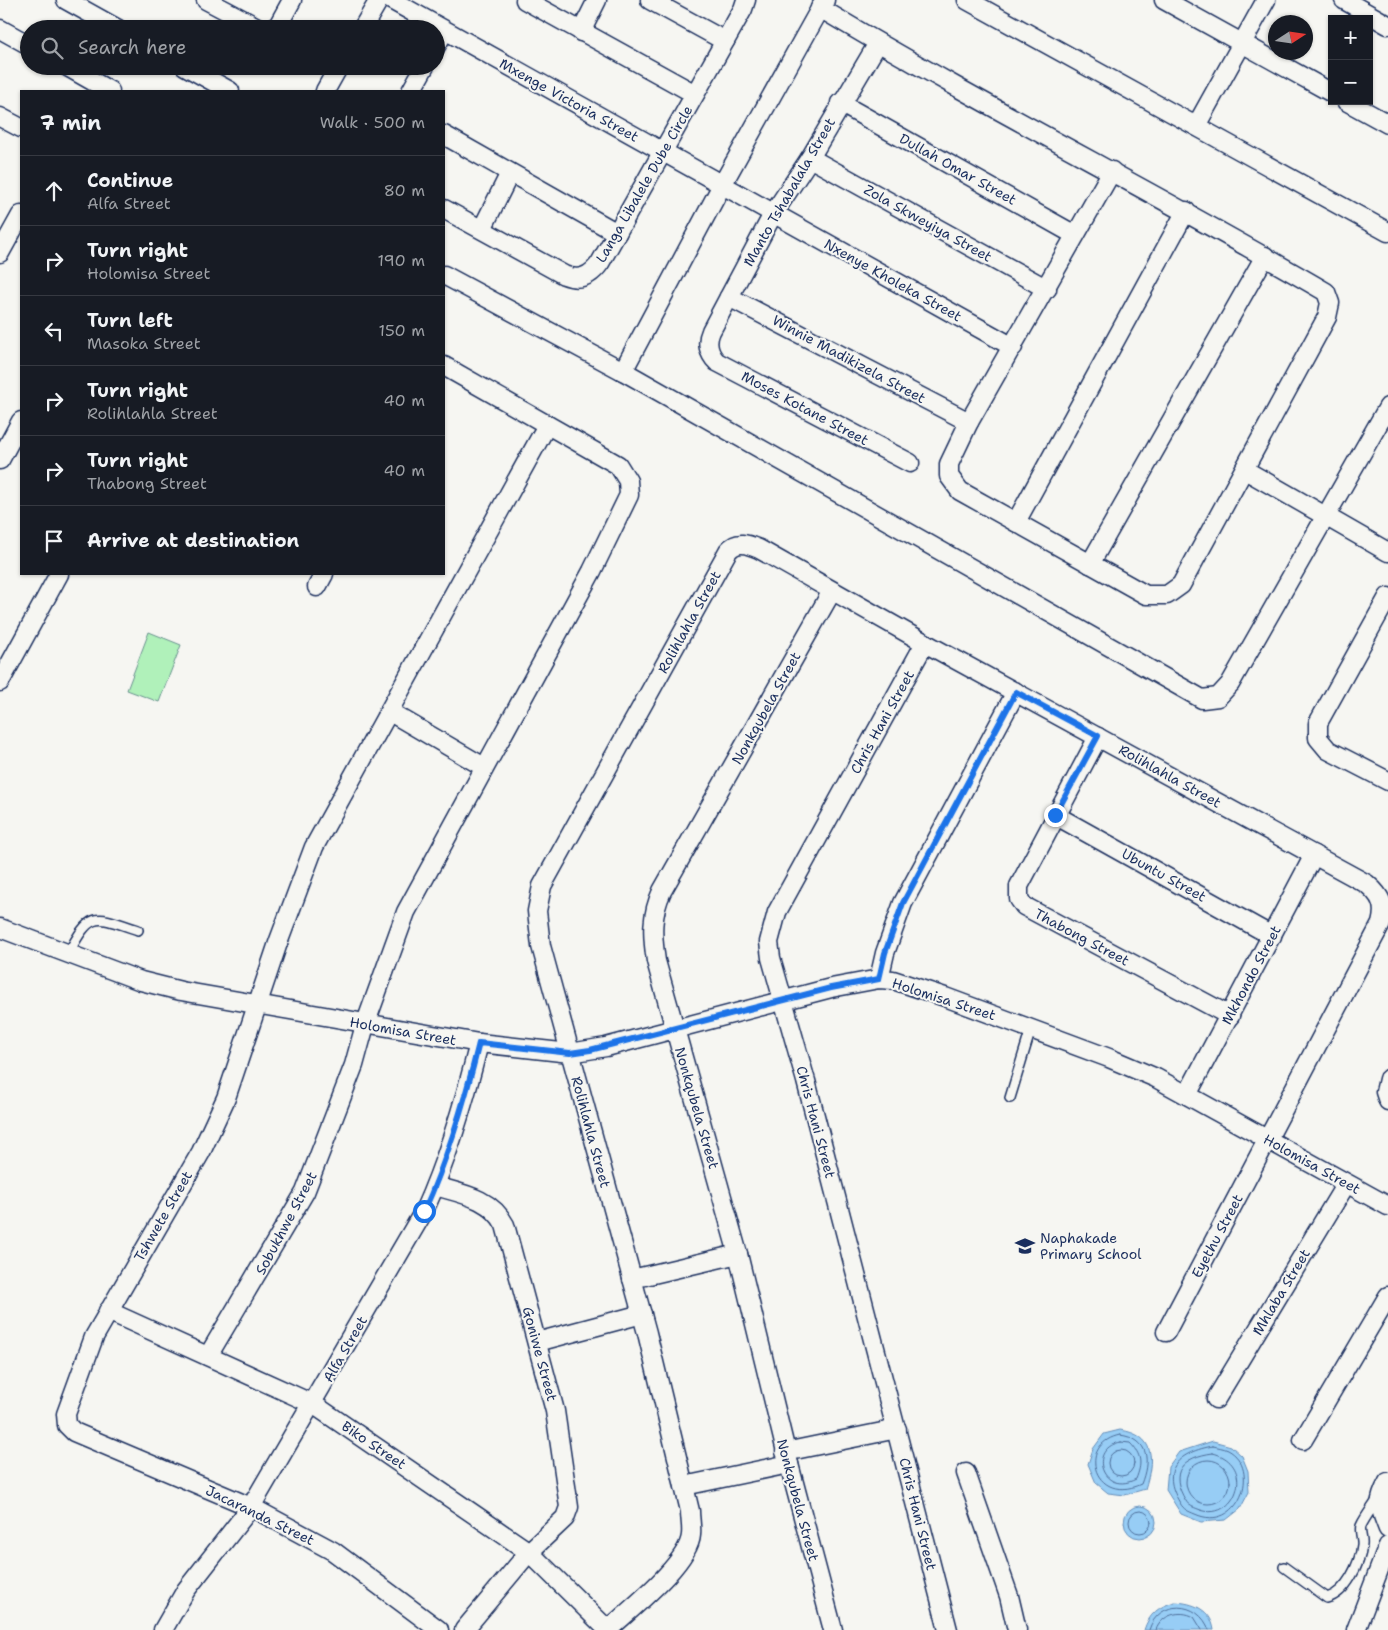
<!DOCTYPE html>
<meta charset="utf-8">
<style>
:root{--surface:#171b24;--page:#242831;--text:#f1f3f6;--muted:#9ea1a6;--line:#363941}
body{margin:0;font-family:"Shantell Sans",sans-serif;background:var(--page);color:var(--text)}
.controls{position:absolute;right:15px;top:15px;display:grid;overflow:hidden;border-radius:0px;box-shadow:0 1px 4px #0004}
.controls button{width:45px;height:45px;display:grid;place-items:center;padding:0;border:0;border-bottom:1px solid var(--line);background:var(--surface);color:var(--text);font:25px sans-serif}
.compass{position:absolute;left:1268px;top:15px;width:45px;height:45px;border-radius:50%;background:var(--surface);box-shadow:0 1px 4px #0004;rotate:78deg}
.stop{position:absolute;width:15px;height:15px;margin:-11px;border:4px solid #1a73e8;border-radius:50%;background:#fff}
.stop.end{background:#1a73e8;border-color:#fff;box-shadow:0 1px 5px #0008}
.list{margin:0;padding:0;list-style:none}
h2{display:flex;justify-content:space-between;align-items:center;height:65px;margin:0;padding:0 20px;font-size:21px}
h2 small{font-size:16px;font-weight:400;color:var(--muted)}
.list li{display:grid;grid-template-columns:32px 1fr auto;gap:15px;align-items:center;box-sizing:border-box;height:70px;padding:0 20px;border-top:1px solid var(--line)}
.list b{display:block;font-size:19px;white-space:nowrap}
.list p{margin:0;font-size:16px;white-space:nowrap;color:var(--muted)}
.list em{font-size:16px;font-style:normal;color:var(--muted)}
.icon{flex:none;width:28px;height:28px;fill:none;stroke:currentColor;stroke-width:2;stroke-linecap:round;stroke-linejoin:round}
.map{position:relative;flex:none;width:1388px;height:1630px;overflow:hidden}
.search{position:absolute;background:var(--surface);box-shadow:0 1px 4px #0004;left:20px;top:20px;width:425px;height:55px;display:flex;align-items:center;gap:12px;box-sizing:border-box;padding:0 18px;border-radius:28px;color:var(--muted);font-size:19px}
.panel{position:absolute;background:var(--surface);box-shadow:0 1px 4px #0004;left:20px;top:90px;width:425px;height:485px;border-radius:0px}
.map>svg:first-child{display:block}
</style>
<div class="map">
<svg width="1388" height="1630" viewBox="0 0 1388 1630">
<rect width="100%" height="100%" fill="#f6f6f2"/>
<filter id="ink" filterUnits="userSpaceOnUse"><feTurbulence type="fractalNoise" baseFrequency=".02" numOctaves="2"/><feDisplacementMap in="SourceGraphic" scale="10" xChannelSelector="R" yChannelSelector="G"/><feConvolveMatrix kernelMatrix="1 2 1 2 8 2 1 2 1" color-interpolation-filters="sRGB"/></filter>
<g filter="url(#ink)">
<polygon fill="#b0f1ba" stroke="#66908c" points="149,632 181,645 159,702 127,690"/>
<g fill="#97cdf5" stroke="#658eb9">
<path d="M1120 1430C1156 1435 1154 1460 1145 1489L1125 1495 1108 1493 1096 1483 1088 1464 1093 1449 1104 1434Z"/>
<polygon points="1213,1441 1231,1446 1242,1456 1248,1471 1249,1492 1240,1509 1226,1520 1201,1522 1181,1514 1166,1490 1168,1467 1179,1452"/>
<circle cx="1140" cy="1522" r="16"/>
<path d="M1175 1602C1193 1603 1211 1609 1214 1630H1144C1149 1614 1159 1606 1175 1602Z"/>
</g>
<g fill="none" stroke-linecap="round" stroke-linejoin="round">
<g stroke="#4d6e9a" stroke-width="1">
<path d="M1120 1435C1150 1439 1150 1461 1141 1484 1095 1506 1075 1444 1120 1435Z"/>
<path d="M1121 1442 1130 1443C1142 1455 1142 1464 1136 1479 1102 1497 1086 1448 1121 1442Z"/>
<path d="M1213 1446C1217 1447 1224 1448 1228 1450 1262 1468 1239 1534 1195 1514 1188 1511 1184 1510 1180 1503 1159 1469 1179 1452 1213 1446Z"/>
<circle cx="1121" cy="1463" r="13"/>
<path d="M1213 1453C1258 1464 1235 1525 1198 1509 1193 1507 1189 1506 1186 1501 1168 1472 1182 1457 1213 1453Z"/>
<circle cx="1208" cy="1482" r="22"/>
<circle cx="1140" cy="1522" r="11"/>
<path d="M1149 1630C1158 1599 1199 1600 1209 1630"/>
<path d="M1156 1630C1161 1615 1180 1609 1194 1617L1202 1630"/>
</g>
<defs>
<g id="service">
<path d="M68 954C91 911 94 915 138 930"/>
<polyline points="1010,1098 1031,1029"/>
<path d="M1284 1567 1327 1598C1346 1593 1360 1564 1362 1545 1363 1539 1359 1532 1361 1526 1365 1517 1373 1507 1378 1499"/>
</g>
<g id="minor">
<polyline points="66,0 118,29"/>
<polyline points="206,0 261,29"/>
<polyline points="391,0 1013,347"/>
<polyline points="525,0 695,94"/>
<polyline points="650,0 725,41"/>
<polyline points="967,0 1388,232"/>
<polyline points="1164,0 1332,93"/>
<polyline points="1344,0 1388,25"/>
<path d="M820 8C986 108 1159 194 1326 292L1330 303 1327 317 1181 585 1167 595H1146L960 491 949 476V464L969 422 1112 171"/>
<polyline points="0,29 29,45"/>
<polyline points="276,29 292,0"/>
<polyline points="362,29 379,0"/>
<polyline points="581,32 597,0"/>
<path d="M878 43 810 158 773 214 711 331C706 342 708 353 717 362L910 463"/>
<polyline points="436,46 444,32"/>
<polyline points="66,66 110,91"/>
<polyline points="185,66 230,91"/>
<polyline points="325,91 339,66"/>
<polyline points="411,91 425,66"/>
<polyline points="1346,101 1388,124"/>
<polyline points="840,103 1075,235"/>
<polyline points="0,117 21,128"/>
<polyline points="1196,126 1266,0"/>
<polyline points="444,135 617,233"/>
<polyline points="810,158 1047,289"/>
<path d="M444 209 564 275C579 281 590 277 600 263L743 9 746 0"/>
<polyline points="482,229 510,173"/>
<polyline points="0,253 21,215"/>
<polyline points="444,275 623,371 1202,699 1218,697 1230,684 1388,407"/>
<polyline points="729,297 969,422"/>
<polyline points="623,371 722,185 825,0"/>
<polyline points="0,460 21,421"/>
<polyline points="1245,470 1388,552"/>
<polyline points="1016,522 1186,211"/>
<polyline points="1090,564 1265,256"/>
<polyline points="317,587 324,574"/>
<path d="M832 591 662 891C651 915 652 935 656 961L738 1254 789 1464 833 1630"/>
<polyline points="1388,597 1318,723 1318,738 1328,750 1388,781"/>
<polyline points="925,643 777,912 769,942 771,958 806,1081 948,1630"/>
<polyline points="0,682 59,574"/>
<polyline points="390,712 484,767"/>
<polyline points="1098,737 1019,886 1019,899 1024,906 1230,1016"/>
<polyline points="1055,815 1272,936"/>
<polyline points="0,928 141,981 181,991 479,1043 570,1053 606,1047 831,988 879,979 893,980 945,997 1109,1058 1156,1078 1388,1206"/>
<polyline points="879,979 885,953 903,903 1016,692"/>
<polyline points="1388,1079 1385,1092 1388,1101"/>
<polyline points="1187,1095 1314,855"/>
<path d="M435 1186C463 1194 491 1198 505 1225L555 1411 569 1507 565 1518 529 1552 464 1630"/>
<polyline points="632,1279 738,1254"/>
<path d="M108 1311 313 1404 529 1552 608 1630C629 1610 689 1563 691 1535 692 1527 690 1519 690 1511L647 1333 541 946 537 911 542 886 728 551C737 540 747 544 759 549L925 643 1367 884C1381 896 1386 905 1381 924L1166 1332"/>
<polyline points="537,1342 642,1314"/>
<polyline points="208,1356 305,1192 354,1065 365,1025 406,912 592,571 629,495 628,481 618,465 444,366"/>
<polyline points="1216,1399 1346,1184"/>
<polyline points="1303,1440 1388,1296"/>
<polyline points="785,1452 897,1429"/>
<polyline points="966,1473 1009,1596 1017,1630"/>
<path d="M1388 1482C1376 1504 1380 1508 1388 1529"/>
<polyline points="684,1486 789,1464"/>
<path d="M163 1630 186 1590 251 1507 424 1211C448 1158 465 1100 479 1043"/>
<polyline points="439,1630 333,1551 251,1507 74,1432 67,1425 66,1414 94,1337 201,1152 226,1098 278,943 314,847 547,425"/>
<polyline points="1356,1630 1388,1546"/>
</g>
</defs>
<use href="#service" stroke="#1b2f5e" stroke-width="12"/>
<use href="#minor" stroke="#1b2f5e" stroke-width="21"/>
<use href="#service" stroke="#f6f6f2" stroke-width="9"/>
<use href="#minor" stroke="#f6f6f2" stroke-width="18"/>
</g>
</g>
<g fill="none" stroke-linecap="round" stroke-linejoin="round" filter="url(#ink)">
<path stroke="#1a73e8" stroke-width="6" d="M424 1211C448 1158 465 1100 479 1043L570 1053 590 1050 831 988 879 979 885 953 903 903 1016 692 1098 736 1055 815"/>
</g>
<defs>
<symbol id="school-bare" viewBox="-9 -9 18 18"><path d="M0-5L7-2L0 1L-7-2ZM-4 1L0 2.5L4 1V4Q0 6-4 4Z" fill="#1b2f5e" stroke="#f6f6f2" stroke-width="2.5" paint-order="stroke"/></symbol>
</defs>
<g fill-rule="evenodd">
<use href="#school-bare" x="1011" y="1232" width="28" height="28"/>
</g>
<g text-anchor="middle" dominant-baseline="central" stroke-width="4" stroke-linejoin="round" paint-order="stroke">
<g font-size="14" fill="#1b2f5e" stroke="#f6f6f2">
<text transform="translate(569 100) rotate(29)">Mxenge Victoria Street</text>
<text transform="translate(958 169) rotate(29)">Dullah Omar Street</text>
<text transform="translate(644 184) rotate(-60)">Langa Libalele Dube Circle</text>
<text transform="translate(789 192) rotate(-60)">Manto Tshabalala Street</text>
<text transform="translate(928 223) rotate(29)">Zola Skweyiya Street</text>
<text transform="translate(893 280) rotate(29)">Nxenye Kholeka Street</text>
<text transform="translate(849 359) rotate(28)">Winnie Madikizela Street</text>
<text transform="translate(805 408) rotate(28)">Moses Kotane Street</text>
<text transform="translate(689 622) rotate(-61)">Rolihlahla Street</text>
<text transform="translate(766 708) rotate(-61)">Nonkqubela Street</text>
<text transform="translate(882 722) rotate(-61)">Chris Hani Street</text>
<text transform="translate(1170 776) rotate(29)">Rolihlahla Street</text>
<text transform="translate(1164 875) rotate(29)">Ubuntu Street</text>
<text transform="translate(1082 937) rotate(28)">Thabong Street</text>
<text transform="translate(1251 975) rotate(-62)">Mkhondo Street</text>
<text transform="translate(944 999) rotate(18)">Holomisa Street</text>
<text transform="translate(403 1031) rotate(10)">Holomisa Street</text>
<text transform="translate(697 1108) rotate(74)">Nonkqubela Street</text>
<text transform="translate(816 1122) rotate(75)">Chris Hani Street</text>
<text transform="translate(591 1132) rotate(75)">Rolihlahla Street</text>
<text transform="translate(1312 1164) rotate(29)">Holomisa Street</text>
<text transform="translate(163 1216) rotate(-60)">Tshwete Street</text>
<text transform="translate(286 1223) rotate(-62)">Sobukhwe Street</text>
<text transform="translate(1217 1236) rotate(-62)">Eyethu Street</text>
<text transform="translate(1281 1292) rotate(-59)">Mhlaba Street</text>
<text transform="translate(345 1349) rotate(-60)">Alfa Street</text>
<text transform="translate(540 1354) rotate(75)">Goniwe Street</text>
<text transform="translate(374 1445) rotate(34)">Biko Street</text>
<text transform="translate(798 1500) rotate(75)">Nonkqubela Street</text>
<text transform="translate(918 1514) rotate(76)">Chris Hani Street</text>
<text transform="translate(260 1515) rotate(26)">Jacaranda Street</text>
</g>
<g font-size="14" fill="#1b2f5e" stroke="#f6f6f2" text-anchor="start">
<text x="1040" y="1238">Naphakade<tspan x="1040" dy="16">Primary School</tspan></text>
</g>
</g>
</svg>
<div class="controls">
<button>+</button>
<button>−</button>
</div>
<svg class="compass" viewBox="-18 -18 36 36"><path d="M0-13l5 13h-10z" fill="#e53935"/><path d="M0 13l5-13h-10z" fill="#9ea1a6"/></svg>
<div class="stop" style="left:424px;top:1211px"></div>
<div class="stop end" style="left:1055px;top:815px"></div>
<div class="search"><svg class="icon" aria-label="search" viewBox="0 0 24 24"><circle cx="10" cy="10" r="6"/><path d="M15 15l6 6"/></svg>Search here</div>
<section class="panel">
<h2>7 min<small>Walk · 500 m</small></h2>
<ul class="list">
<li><svg class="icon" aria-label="ahead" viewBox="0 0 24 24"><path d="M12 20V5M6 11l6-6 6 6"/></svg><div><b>Continue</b><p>Alfa Street</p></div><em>80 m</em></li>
<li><svg class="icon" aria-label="right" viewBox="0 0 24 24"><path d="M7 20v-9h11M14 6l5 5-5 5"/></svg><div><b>Turn right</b><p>Holomisa Street</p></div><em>190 m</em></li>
<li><svg class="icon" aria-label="left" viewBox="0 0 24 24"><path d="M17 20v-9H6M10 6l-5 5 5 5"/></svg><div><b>Turn left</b><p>Masoka Street</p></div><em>150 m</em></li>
<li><svg class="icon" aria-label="right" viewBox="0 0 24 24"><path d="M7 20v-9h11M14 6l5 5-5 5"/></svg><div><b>Turn right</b><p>Rolihlahla Street</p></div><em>40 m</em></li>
<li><svg class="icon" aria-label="right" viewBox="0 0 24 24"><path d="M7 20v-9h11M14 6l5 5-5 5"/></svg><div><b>Turn right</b><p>Thabong Street</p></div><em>40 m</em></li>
<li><svg class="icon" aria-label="arrive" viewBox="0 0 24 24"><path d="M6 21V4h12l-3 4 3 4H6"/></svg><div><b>Arrive at destination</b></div></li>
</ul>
</section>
</div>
